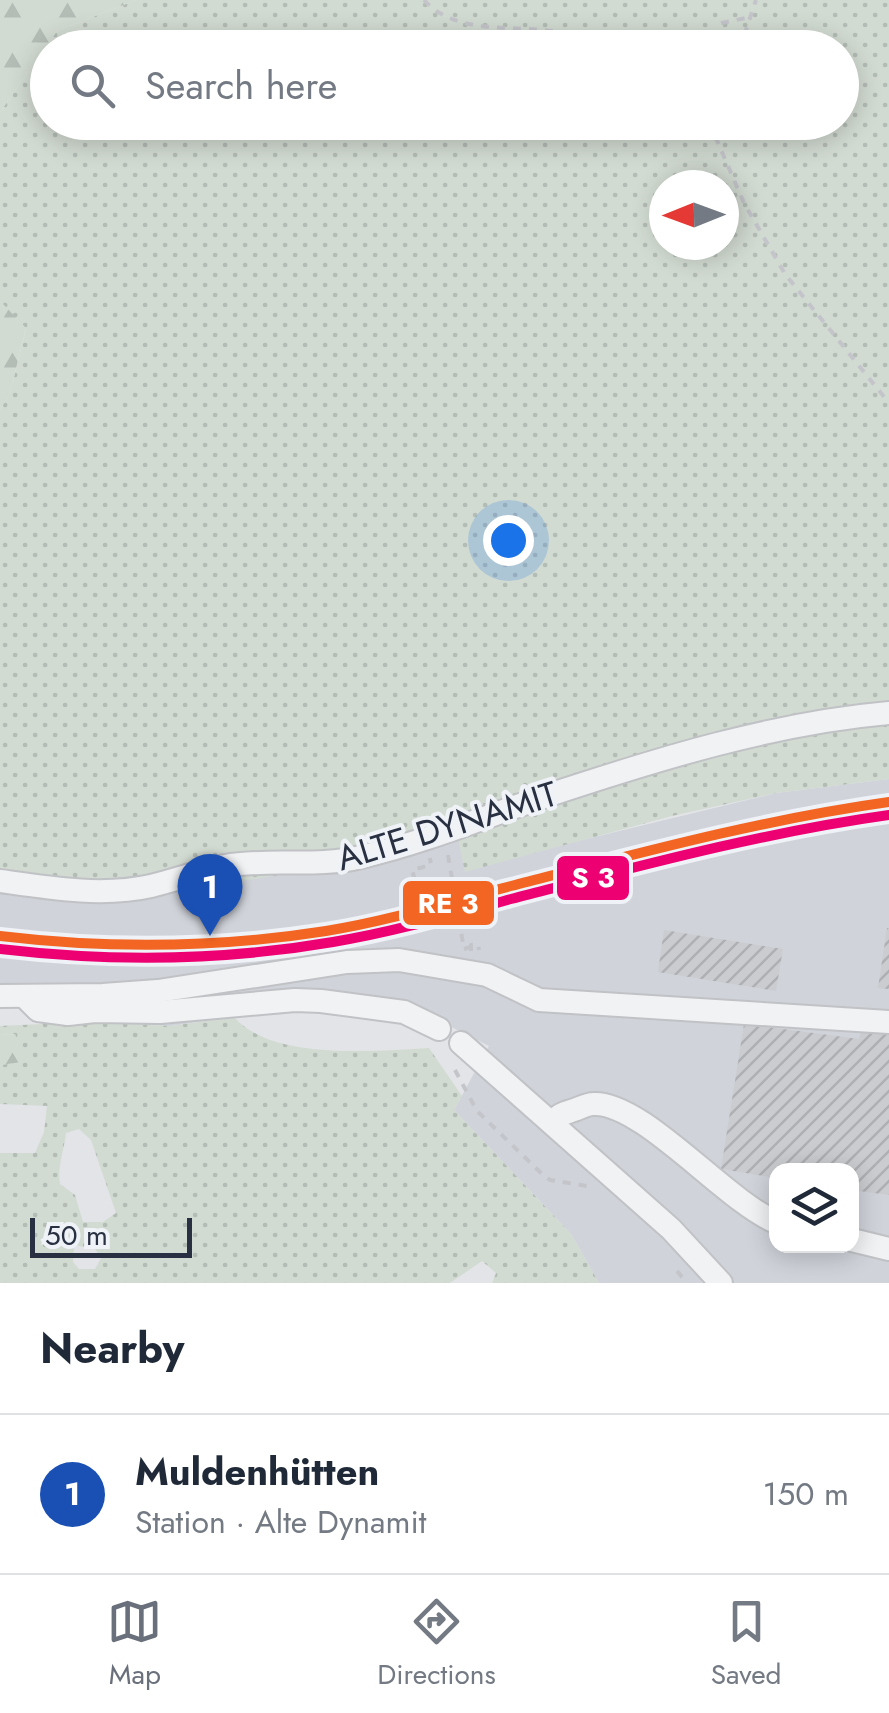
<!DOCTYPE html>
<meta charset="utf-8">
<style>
:root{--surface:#fff;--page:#f2f2f3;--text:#1f2937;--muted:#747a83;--line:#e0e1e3;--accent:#696f7b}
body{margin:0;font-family:Jost,sans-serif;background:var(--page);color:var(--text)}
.controls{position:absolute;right:30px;bottom:30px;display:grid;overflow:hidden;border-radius:20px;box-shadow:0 5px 25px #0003}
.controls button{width:90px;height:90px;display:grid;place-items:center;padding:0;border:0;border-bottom:2px solid var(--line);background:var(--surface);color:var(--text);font:50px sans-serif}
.compass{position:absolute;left:649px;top:170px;width:90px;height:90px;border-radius:50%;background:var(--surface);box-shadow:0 5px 25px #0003;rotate:269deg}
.scale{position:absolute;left:30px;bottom:25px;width:162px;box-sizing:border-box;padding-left:10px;border:5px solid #283041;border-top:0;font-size:28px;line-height:35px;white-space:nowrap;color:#283041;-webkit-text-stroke:8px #eff2f7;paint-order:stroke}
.you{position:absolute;left:508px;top:540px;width:35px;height:35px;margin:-25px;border:8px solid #fff;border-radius:50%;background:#1a73e8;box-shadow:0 0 0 15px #1a73e833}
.badge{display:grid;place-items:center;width:65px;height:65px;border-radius:50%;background:var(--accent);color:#fff;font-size:32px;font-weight:700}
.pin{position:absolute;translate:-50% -82px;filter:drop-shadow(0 2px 5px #0008)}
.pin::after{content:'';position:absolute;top:52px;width:35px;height:30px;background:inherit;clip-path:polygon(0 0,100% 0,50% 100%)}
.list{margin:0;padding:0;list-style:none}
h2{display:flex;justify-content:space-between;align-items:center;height:130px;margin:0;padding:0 40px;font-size:42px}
h2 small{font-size:32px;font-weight:400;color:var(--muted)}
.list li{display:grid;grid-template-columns:65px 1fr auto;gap:30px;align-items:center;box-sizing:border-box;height:160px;padding:0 40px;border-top:2px solid var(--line)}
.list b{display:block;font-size:38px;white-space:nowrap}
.list p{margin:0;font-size:32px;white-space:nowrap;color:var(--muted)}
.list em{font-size:32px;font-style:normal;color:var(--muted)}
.icon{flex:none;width:55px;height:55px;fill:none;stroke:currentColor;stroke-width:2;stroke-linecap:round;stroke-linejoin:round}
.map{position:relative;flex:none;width:889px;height:1283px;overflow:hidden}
.search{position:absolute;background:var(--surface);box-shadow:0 5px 25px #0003;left:30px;right:30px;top:30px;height:110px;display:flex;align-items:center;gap:25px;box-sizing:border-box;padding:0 35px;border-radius:55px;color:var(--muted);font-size:38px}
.sheet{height:290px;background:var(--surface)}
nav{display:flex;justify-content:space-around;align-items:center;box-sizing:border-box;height:140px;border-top:2px solid var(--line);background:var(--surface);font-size:28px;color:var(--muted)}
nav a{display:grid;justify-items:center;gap:5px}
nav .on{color:var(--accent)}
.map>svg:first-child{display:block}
</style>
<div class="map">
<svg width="889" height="1283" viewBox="0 0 889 1283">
<defs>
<pattern id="grass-dots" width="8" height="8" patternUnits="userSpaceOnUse" patternTransform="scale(2.5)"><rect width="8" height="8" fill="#d2dbd2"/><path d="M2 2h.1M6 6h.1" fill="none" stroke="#b4bcb6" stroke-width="1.8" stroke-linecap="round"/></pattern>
<pattern id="forest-firs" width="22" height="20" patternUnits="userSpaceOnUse" patternTransform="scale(2.5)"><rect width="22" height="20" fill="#d2dbd2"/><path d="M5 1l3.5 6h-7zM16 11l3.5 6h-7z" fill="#b4bcb6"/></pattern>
<pattern id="building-hatch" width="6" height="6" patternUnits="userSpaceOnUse" patternTransform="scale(2.5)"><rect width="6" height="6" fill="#cacccf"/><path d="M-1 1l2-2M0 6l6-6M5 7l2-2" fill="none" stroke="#aeb0b3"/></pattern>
</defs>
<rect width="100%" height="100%" fill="#e2e4e7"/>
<path fill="#d0d3da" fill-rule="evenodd" d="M889 779V1283H599L571 1234 454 1110 489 1046 428 1015 363 998 171 1026 86 1022 0 986V888L342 872 507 825 574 842 776 793ZM776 1170H852V1246H776Z"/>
<g fill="url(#grass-dots)" fill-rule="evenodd">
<path d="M136 0H889V779L776 793 672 816 465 872 458 839 342 872 275 876 149 894 0 888V410L10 393 26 329 0 301V112L57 31ZM48 48H842V122H48ZM664 185H724V245H664Z"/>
<path d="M234 1017C272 1061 375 1051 429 1048L462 1096 454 1110 571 1234 599 1283H492L496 1273 482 1261 450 1283H0V1153H35L44 1132 47 1106 0 1104V1065L21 1062 15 1034 0 1035V1026L86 1022 171 1026ZM79 1129 91 1140 116 1213 103 1222H83L75 1195 60 1184C57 1167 64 1151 66 1133ZM74 1245 95 1249 101 1258 95 1269H79L73 1262Z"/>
</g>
<g fill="url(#forest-firs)">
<polygon points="0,0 136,0 57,31 0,112"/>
<polygon points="0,301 26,328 10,393 0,410"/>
<polygon points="15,1034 22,1062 0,1065 0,1035"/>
</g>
<g fill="url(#building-hatch)">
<polygon points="887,928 889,928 889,989 878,988"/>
<polygon points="664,930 783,949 776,991 658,972"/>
<polygon points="744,1024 859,1039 862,1025 889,1029 889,1195 852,1190 852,1170 776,1170 776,1178 721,1169"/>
</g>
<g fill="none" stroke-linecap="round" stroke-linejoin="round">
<defs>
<g id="minor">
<path d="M0 881C49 888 102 897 151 886 176 880 200 871 225 866 270 858 316 868 361 857 426 842 487 816 549 795 658 759 774 723 889 713"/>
<polyline points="0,996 103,995 158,991 347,962 399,960 487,975 539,1000 889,1022"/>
<polyline points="25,997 38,1010 68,1014 95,1011 160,1012 295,1000 321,1001 404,1012 439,1029"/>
<polyline points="461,1043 671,1229 721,1283"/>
<path d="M552 1123C558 1115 562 1114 571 1111 578 1109 587 1104 593 1104 642 1101 725 1201 776 1222"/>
<polyline points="852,1240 889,1249"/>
</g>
</defs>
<use href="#minor" stroke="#c0c2c5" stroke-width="26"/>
<g stroke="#c4c5ca" stroke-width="4" stroke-dasharray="8 8" stroke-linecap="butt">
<path d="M424 0C456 35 509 25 552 31 571 34 588 40 605 48"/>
<polyline points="721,23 751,17"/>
<polyline points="735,48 745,33 756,0"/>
<polyline points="709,122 744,203 785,274 889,403"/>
<polyline points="448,855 464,949"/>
<polyline points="415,880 412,870 431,865 430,858"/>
<polyline points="0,951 18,953"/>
<polyline points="471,951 471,945 478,944 479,950"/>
<polyline points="455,1070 477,1111 540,1172 550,1180 587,1186"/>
<polyline points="677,1271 687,1283"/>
</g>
<use href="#minor" stroke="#f1f2f4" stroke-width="22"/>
<polyline stroke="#c4c5ca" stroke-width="4" stroke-dasharray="8 8" stroke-linecap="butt" points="464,949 471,947"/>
<defs>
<path id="rail-1" d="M0 936C109 949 218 948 326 931 388 921 450 902 511 886 636 854 760 820 889 802"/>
<path id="rail-2" d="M0 949C111 962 223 961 333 942 393 932 452 915 511 899 636 867 760 833 889 815"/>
</defs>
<use href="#rail-1" stroke="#eff2f7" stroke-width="18"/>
<use href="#rail-2" stroke="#eff2f7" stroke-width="18"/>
<use href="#rail-1" stroke="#f26522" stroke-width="10"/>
<use href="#rail-2" stroke="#ed0172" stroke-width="10"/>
</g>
<g text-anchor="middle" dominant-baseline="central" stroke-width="8" stroke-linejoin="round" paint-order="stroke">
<g font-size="35" fill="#283041" stroke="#eff2f7">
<text transform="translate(447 826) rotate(-17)">ALTE DYNAMIT</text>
</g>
</g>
<g stroke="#eff2f7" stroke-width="4">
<rect x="555" y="854" width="76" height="48" rx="10" fill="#ed0172"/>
<rect x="401" y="879" width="95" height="48" rx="10" fill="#f26522"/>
</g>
<g font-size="28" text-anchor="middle" font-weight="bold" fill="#fff">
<text x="593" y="887">S 3</text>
<text x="448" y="913">RE 3</text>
</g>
</svg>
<div class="controls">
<button><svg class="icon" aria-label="layers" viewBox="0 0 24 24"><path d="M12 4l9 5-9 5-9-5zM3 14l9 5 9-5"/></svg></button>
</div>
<svg class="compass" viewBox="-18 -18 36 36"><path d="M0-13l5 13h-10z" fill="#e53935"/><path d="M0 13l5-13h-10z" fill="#747a83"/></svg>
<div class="scale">50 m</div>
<div class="you"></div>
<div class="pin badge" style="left:210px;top:936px;background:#1a4fb4">1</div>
<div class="search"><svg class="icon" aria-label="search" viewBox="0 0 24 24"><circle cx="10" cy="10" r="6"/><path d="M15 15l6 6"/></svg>Search here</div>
</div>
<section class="sheet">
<h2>Nearby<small></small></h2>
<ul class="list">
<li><span class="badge" style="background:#1a4fb4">1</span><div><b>Muldenhütten</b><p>Station · Alte Dynamit</p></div><em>150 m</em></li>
</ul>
</section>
<nav>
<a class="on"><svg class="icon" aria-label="map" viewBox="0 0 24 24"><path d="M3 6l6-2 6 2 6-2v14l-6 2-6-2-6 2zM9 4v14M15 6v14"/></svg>Map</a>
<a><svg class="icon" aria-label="directions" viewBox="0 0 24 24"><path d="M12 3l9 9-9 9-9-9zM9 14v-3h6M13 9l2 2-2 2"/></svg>Directions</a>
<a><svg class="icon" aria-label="saved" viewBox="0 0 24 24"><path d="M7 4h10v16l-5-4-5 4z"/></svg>Saved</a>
</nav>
